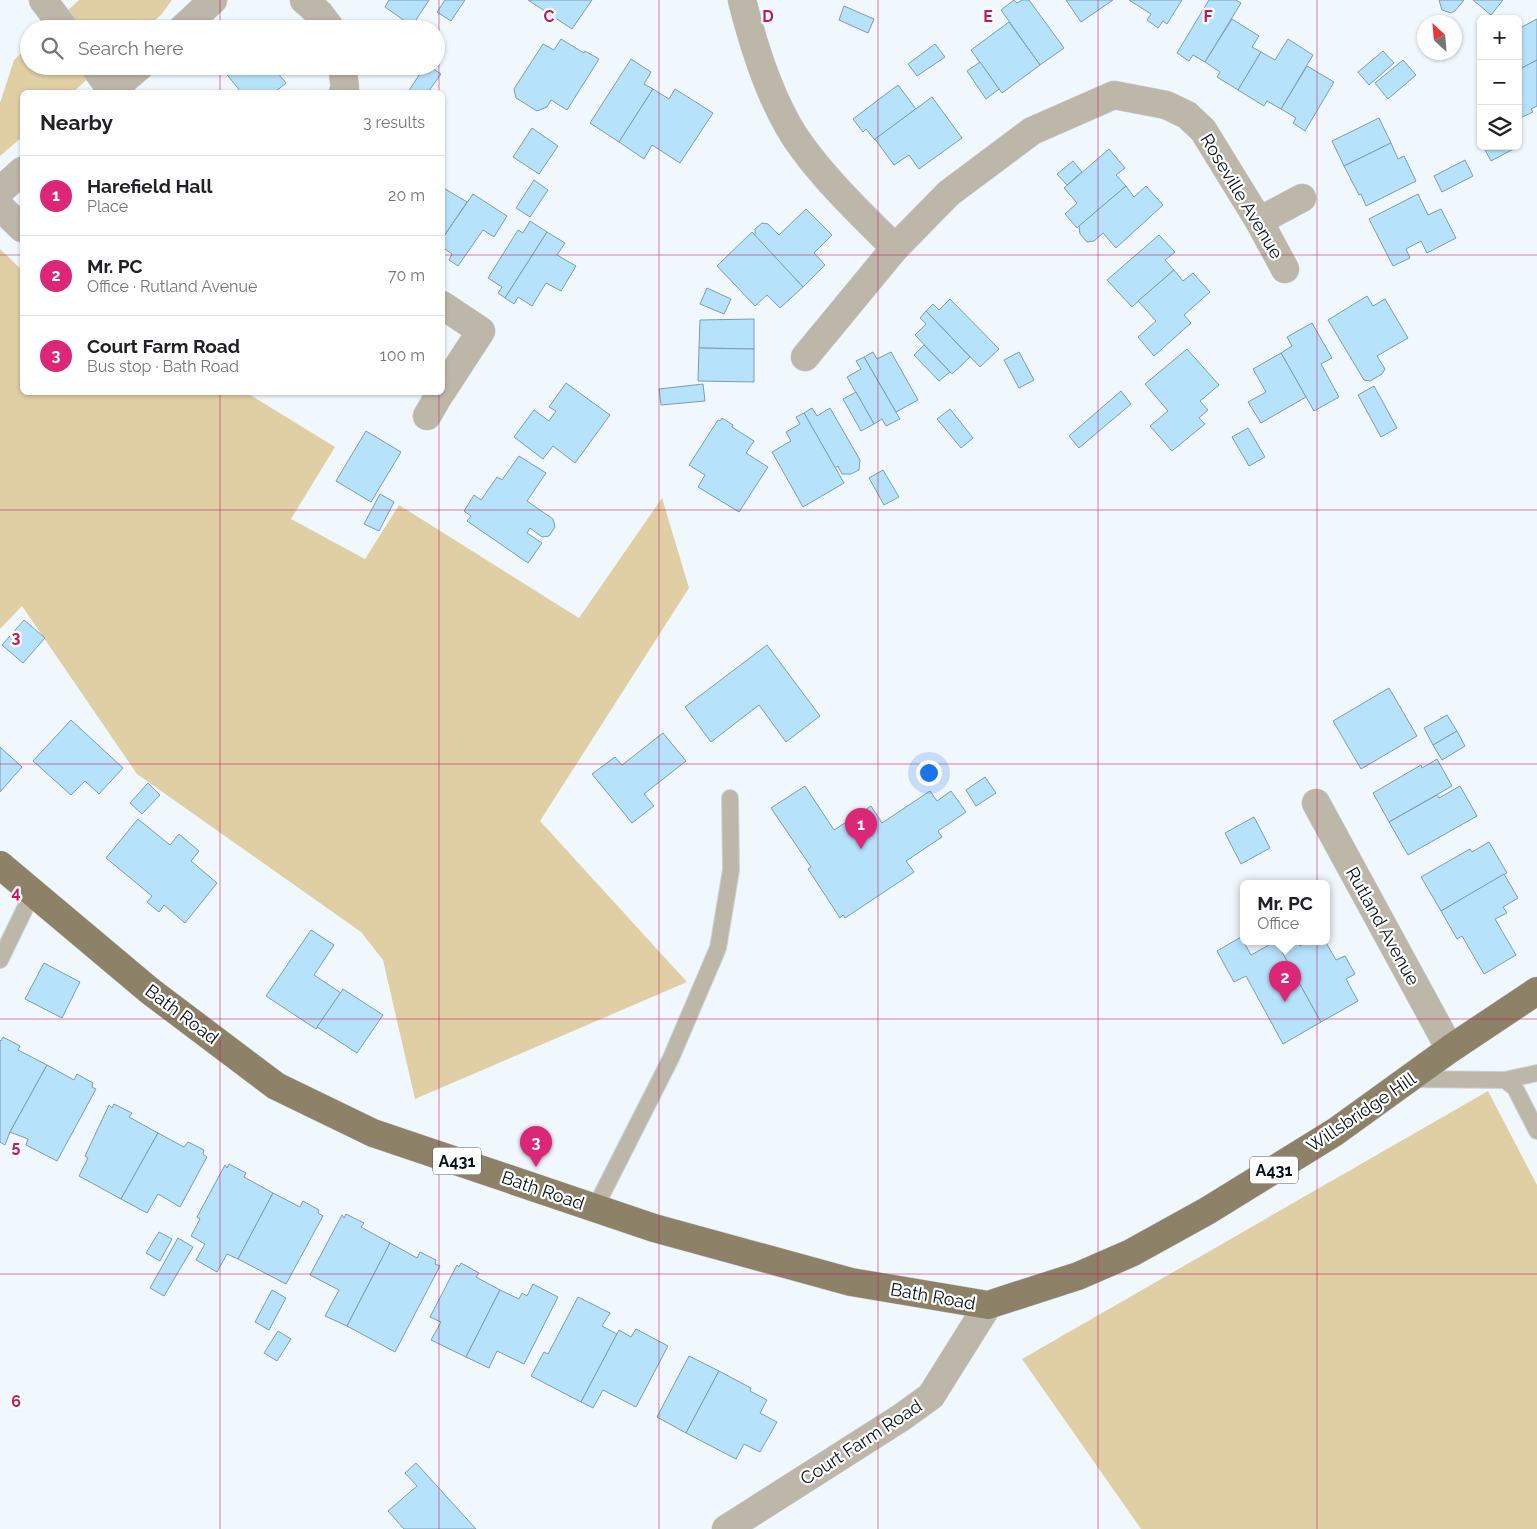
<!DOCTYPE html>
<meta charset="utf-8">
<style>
:root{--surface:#fff;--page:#f2f2f2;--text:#202124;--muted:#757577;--line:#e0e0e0;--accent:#db2777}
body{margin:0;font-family:Raleway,sans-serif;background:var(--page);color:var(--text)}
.controls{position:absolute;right:15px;top:15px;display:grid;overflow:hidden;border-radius:8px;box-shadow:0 1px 4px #0004}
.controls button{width:45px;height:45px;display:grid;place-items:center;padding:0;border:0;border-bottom:1px solid var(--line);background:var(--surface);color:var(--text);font:25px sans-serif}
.compass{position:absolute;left:1417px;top:15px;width:45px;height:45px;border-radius:50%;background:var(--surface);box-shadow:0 1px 4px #0004;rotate:334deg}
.you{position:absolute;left:928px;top:772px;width:18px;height:18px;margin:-12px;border:4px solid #fff;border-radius:50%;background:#1a73e8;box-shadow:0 0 0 8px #1a73e833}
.badge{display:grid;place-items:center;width:32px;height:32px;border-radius:50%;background:var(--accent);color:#fff;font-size:16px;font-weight:700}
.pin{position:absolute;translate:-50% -41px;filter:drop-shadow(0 1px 2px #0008)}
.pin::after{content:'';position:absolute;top:26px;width:18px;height:15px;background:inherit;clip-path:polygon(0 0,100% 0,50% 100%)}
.popup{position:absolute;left:1240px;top:880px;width:90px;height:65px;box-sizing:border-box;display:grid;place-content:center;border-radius:8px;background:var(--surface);filter:drop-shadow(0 1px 4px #0005);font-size:16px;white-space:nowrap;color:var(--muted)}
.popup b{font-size:19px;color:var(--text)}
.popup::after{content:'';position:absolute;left:50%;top:100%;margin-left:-10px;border:10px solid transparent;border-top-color:var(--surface)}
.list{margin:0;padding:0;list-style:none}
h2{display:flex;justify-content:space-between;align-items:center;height:65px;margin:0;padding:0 20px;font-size:21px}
h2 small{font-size:16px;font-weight:400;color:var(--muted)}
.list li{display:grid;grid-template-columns:32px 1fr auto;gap:15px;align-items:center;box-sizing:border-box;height:80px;padding:0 20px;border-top:1px solid var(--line)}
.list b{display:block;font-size:19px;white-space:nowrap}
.list p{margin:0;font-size:16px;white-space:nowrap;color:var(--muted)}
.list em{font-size:16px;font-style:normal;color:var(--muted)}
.icon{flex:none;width:28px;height:28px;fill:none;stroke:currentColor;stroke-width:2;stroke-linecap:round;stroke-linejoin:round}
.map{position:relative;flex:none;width:1537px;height:1529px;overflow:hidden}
.search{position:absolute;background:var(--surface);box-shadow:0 1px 4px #0004;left:20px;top:20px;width:425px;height:55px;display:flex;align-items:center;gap:12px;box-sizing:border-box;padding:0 18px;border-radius:28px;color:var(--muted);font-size:19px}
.panel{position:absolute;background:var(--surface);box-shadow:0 1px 4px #0004;left:20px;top:90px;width:425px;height:305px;border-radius:8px}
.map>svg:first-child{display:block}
</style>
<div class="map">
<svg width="1537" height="1529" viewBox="0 0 1537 1529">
<rect width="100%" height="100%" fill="#f1f8fd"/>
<g fill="#e0cfa5">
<polygon points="79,0 172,0 161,15 145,29 48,29"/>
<polygon points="29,46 29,66 102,66 73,92 22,92 22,137 0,156 0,103 14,60"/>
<polygon points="0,249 22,270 22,392 247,393 335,447 291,519 365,559 399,505 579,618 662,498 689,588 540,821 687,982 415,1099 383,960 361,932 137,774 22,606 0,629"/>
<polygon points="1488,1091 1537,1185 1537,1529 1141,1529 1022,1359"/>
</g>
<g fill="#b7e2fc" stroke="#7c9cb0">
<polygon points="389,0 429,0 412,26 385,7"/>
<polygon points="445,0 465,0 451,21 437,12"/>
<polygon points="528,0 592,0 572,29"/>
<polygon points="1014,0 1017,3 1022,0 1029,0 1064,48 1040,65 1001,10"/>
<polygon points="1066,0 1113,0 1081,22"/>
<polygon points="1129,0 1182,0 1167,24 1163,21 1158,28 1147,20 1151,14"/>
<polygon points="1209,0 1236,0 1241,3 1205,62 1193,55 1189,61 1177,53"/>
<polygon points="1439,0 1464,0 1455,11 1451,13 1442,10"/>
<polygon points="1473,0 1503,0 1491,15"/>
<polygon points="844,6 874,19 868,33 839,20"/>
<polygon points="1232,19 1259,36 1252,47 1261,52 1238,90 1217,77 1220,72 1205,62"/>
<polygon points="1537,19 1537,60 1518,70 1518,29"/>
<polygon points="1009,22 1040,65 1002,93 971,50"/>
<polygon points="561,39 584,53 585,51 599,59 567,110 551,100 547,107 537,111 516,98 514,89 543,44 554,50"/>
<polygon points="1288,39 1313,55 1281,109 1267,101 1264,106 1238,90 1261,52 1275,60"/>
<polygon points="935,44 945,57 917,76 908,64"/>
<polygon points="1383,51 1394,63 1369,85 1358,72"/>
<polygon points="631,59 651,72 644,84 653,89 619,142 590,123"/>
<polygon points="1403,60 1416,75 1388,99 1375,83"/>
<polygon points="1537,60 1537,106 1531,109 1533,112 1518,119 1518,70"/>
<polygon points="980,62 999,89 986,99 967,71"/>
<polygon points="220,66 272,66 286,83 275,92 241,92"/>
<polygon points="425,66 429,66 441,74 428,92 408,92"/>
<polygon points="1307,66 1334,82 1305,131 1293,123 1296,118 1281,109"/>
<polygon points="898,85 916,109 875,140 866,129 863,132 853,119"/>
<polygon points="653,89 669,99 675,89 713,113 680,163 652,145 644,159 619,142"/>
<polygon points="932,97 962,138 919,169 909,155 894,165 875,139"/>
<polygon points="1379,118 1391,143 1344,166 1332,141"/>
<polygon points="532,128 558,146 539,174 513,157"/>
<polygon points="1518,140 1521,145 1491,161 1483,146 1518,146"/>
<polygon points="1391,143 1398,159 1404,156 1416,181 1366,206 1361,194 1359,195 1344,166"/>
<polygon points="1109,149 1125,168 1116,175 1126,186 1077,228 1065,214 1077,203 1064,188"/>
<polygon points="1465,160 1473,176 1442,192 1434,176"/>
<polygon points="1073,161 1082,172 1067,185 1057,174"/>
<polygon points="534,180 548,190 530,217 516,208"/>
<polygon points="1126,186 1134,197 1146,186 1163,205 1116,248 1103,233 1094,241 1087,242 1080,234 1079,226"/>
<polygon points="442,187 467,202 442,239"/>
<polygon points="473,194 507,216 494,237 483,230 458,266 449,260 452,254 442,247 442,239"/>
<polygon points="1418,194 1428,215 1441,209 1456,238 1427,253 1421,241 1406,249 1410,258 1393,266 1369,219"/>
<polygon points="806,209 832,235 814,253 825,265 803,287 755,236 755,229 762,223 768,224 779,235"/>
<polygon points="530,221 547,232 505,298 498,293 502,287 488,278 518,230 523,233"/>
<polygon points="547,232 565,243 557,255 576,266 561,291 546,283 532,306 518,297 514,304 505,298"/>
<polygon points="752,232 803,287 780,308 767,295 755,306 717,266"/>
<polygon points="1159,235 1175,252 1165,260 1174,270 1132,307 1107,280"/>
<polygon points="1174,270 1183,281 1193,273 1210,292 1184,315 1191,323 1154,356 1138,337 1156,321 1138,301"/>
<polygon points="707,288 731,299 724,314 700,304"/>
<polygon points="1367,296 1373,306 1385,299 1408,338 1377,356 1385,369 1382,374 1370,381 1364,380 1328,320"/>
<polygon points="950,299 999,349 980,367 926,311 933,304 939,310"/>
<polygon points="926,311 970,357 952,374 915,335 926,324 920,318"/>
<polygon points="754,319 754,349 699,348 700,320"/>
<polygon points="1312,323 1332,358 1321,364 1339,397 1314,411 1281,353 1292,346 1287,337"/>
<polygon points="924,345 950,372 939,381 914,355"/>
<polygon points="699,348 754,349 754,382 698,381"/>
<polygon points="1187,349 1219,385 1200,401 1208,410 1199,418 1205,424 1172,451 1150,426 1168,411 1145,384"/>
<polygon points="873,352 877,359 891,352 918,400 896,412 864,357"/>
<polygon points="1019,352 1034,380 1019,388 1004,360"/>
<polygon points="1281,353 1306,397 1261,423 1248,402 1266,392 1253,369"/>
<polygon points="864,357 900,419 886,426 882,419 874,424 847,377 861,369 856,361"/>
<polygon points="566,383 610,415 575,463 553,446 543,459 514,437 534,410 549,421 556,411 549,407"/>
<polygon points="703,384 705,401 661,405 659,389"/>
<polygon points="1374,386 1397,428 1381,437 1358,395"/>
<polygon points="1121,391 1131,404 1079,448 1069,436"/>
<polygon points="856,392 874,424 861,431 843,399"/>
<polygon points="812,408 817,416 830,408 860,460 859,470 851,474 842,474 838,466 835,468 804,413"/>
<polygon points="950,409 973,438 961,448 937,419"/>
<polygon points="804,413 844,483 803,507 772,452 791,441 786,432 800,424 796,417"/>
<polygon points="722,418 733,425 732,427 754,441 746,453 768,467 739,512 698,487 705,475 689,465 718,420 720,421"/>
<polygon points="1248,428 1265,457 1249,466 1232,437"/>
<polygon points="366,431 401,452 371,502 336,481"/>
<polygon points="519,456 546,473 527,501 553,519 555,527 549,536 542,537 530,528 527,533 542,543 528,563 467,521 471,516 464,511 474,495 481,500 497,477 502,480"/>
<polygon points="883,470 899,497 884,505 869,478"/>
<polygon points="380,494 394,502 379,531 364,524"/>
<polygon points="24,620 45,638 23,663 2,645"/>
<polygon points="767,645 820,716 786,742 759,705 711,742 685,707"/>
<polygon points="1389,688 1417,736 1361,769 1333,721"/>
<polygon points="1447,715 1457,731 1433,745 1424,728"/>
<polygon points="71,720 123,768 99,794 85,781 71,795 33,761"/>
<polygon points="1457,731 1465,746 1442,760 1433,745"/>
<polygon points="663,733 686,761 644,794 654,806 632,823 592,774 615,757 622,765"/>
<polygon points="0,747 22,767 0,792"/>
<polygon points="1437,759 1452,786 1389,822 1373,793 1421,765 1422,768"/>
<polygon points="985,777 996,793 976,806 966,790"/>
<polygon points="148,783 160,795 142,814 130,803"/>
<polygon points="805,786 834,830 871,806 882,823 930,791 937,801 951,791 966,812 938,831 942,837 906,861 914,872 845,918 843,915 840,918 808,869 811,867 771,808"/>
<polygon points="1460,786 1477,816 1408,855 1389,822 1437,795 1439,798"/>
<polygon points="1254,817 1270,848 1241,864 1225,833"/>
<polygon points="138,819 170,845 179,834 199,851 191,861 217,883 185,923 164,905 159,912 147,902 152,896 106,858"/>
<polygon points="1489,842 1507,873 1441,911 1421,877 1470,849 1472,852"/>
<polygon points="1504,874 1518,898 1503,907 1507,913 1495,919 1516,955 1484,974 1462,936 1457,939 1441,911"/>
<polygon points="311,930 334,945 314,975 341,993 316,1029 266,996"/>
<polygon points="1241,937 1251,955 1276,941 1321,1022 1283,1044 1246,976 1234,982 1217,951"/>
<polygon points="1276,941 1297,941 1300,946 1309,941 1325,941 1336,960 1345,956 1355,974 1346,979 1358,1001 1321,1022"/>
<polygon points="44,963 80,982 62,1018 25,999"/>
<polygon points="343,989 383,1015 357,1053 317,1027"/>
<polygon points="3,1037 20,1046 18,1050 47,1065 10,1132 5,1145 0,1142 0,1040 1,1041"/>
<polygon points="47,1065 74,1080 77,1074 93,1083 92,1087 96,1089 57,1161 26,1145 28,1139 10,1132"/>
<polygon points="114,1104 132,1113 129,1117 158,1133 121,1199 79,1176 88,1158 85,1156 109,1105 112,1108"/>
<polygon points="158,1133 184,1147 188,1142 204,1150 203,1154 207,1157 180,1207 158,1194 147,1213 121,1199"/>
<polygon points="229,1164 246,1173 244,1177 273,1193 238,1259 227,1254 217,1272 196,1260 205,1244 191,1236 200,1219 197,1217 225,1165 227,1168"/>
<polygon points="273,1193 300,1207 303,1201 319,1210 318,1213 323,1216 286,1284 238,1259"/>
<polygon points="346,1214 364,1223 361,1227 390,1243 347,1326 325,1316 339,1290 310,1275 342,1215 344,1218"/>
<polygon points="159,1232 172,1239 160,1261 146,1253"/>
<polygon points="178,1238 193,1247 164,1296 150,1288"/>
<polygon points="390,1243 417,1258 420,1252 436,1260 435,1264 440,1266 395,1352 347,1326"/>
<polygon points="461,1263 479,1273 476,1277 500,1290 466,1357 431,1340 441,1322 430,1317 457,1265 459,1267"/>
<polygon points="533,1284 558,1297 524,1364 497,1351 489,1368 466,1357 500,1290 519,1299 522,1293 527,1296"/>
<polygon points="272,1290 286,1298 269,1330 255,1322"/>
<polygon points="578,1297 610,1313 602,1326 617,1334 581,1402 531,1376 544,1352 548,1354"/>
<polygon points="636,1329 668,1346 636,1407 603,1390 593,1408 581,1402 619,1330 631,1337"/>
<polygon points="278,1331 291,1339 277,1361 264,1353"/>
<polygon points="689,1356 719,1371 686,1433 657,1417"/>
<polygon points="719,1371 751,1388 750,1391 767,1400 760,1413 777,1422 760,1452 744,1444 736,1459 686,1433"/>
<polygon points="416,1463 476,1529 404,1529 388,1511 417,1486 405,1473"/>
</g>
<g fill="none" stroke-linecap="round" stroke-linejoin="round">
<defs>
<g id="service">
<polyline points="0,960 32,894"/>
<polyline points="1409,1079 1505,1080 1515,1088 1537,1131"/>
<polyline points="1505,1080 1537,1073"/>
<polyline points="595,1208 671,1058 718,948 731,870 730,798"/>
</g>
<g id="minor">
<polyline points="43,0 65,29"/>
<polyline points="304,0 320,14 331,29"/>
<path d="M742 0C754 48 772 107 802 147 829 184 863 216 895 248"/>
<polyline points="94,66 112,91"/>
<polyline points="342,66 345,88 343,92"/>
<polyline points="0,207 22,228"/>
<polyline points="1259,221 1302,198"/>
<polyline points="442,305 481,331 442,391"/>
<polyline points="805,357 895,248 949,193 1032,131 1114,95 1166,105 1187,115 1203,130 1259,221 1285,269"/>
<polyline points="427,416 441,392"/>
<polyline points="1316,803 1450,1049"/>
</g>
<g id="tertiary">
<polyline points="182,29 213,0"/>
<polyline points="110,92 140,66"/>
<polyline points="0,191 22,171"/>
<polyline points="726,1529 902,1417 931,1396 988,1305"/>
</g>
<polyline id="primary" points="0,865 150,991 276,1086 373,1133 654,1228 851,1282 988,1305 1078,1276 1131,1253 1207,1211 1335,1132 1450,1049 1537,991"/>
</defs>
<use href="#service" stroke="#cbd3d8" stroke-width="18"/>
<use href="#minor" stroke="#cbd3d8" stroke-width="29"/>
<use href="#tertiary" stroke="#cbd3d8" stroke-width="29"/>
<use href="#primary" stroke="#cbd3d8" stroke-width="29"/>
<use href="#service" stroke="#bdb7a9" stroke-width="16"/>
<use href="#minor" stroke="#bdb7a9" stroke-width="28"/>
<use href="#tertiary" stroke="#bdb7a9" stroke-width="28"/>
<use href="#primary" stroke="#8d8268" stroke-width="28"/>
</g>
<path fill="none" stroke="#c2185b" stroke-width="1" stroke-opacity="0.55" d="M220 0V29M439 0V92M659 0V1529M878 0V1529M1098 0V1529M1317 0V1529M220 66V92M0 255H22M442 255H1537M220 392V1529M439 392V1529M0 510H1537M0 764H1537M0 1019H1537M0 1274H1537"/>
<g text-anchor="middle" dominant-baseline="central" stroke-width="4.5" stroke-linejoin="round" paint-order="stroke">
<g fill="#fff" stroke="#4f585d" stroke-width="1">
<rect x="433" y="1147.5" width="48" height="27" rx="4"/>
<rect x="1250" y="1156.5" width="48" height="27" rx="4"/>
</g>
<g font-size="16" font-weight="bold" fill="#041017">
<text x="457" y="1161">A431</text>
<text x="1274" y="1170">A431</text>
</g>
<g font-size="18" fill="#041017" stroke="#fff">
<text transform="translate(1242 196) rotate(59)">Roseville Avenue</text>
<text transform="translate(1383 926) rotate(61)">Rutland Avenue</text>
<text transform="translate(182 1014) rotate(37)">Bath Road</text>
<text transform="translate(1361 1112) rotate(-34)">Willsbridge Hill</text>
<text transform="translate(543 1190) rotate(19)">Bath Road</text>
<text transform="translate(933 1296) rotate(10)">Bath Road</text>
<text transform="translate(861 1442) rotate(-33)">Court Farm Road</text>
</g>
</g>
<g font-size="16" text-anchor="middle" font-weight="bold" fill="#c2185b" stroke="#fff" stroke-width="4.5" stroke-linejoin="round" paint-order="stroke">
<text x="549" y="22">C</text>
<text x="768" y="22">D</text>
<text x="988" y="22">E</text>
<text x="1208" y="22">F</text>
<text x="16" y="643">3</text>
<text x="16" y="898">4</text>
<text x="16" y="1152">5</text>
<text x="16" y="1407">6</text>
</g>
</svg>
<div class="controls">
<button>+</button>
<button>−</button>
<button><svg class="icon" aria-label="layers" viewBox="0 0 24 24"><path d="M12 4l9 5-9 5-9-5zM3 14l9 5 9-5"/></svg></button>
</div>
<svg class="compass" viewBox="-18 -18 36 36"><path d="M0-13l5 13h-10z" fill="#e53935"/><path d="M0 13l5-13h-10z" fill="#757577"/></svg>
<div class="you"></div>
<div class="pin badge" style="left:861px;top:849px">1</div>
<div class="pin badge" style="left:1285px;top:1002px">2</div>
<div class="popup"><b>Mr. PC</b>Office</div>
<div class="pin badge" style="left:536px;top:1167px">3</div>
<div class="search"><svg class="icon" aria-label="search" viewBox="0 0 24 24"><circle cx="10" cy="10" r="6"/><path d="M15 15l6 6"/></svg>Search here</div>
<section class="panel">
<h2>Nearby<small>3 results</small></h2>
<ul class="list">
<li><span class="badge">1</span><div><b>Harefield Hall</b><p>Place</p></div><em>20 m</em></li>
<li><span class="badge">2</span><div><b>Mr. PC</b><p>Office · Rutland Avenue</p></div><em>70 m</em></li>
<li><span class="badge">3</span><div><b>Court Farm Road</b><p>Bus stop · Bath Road</p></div><em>100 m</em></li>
</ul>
</section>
</div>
